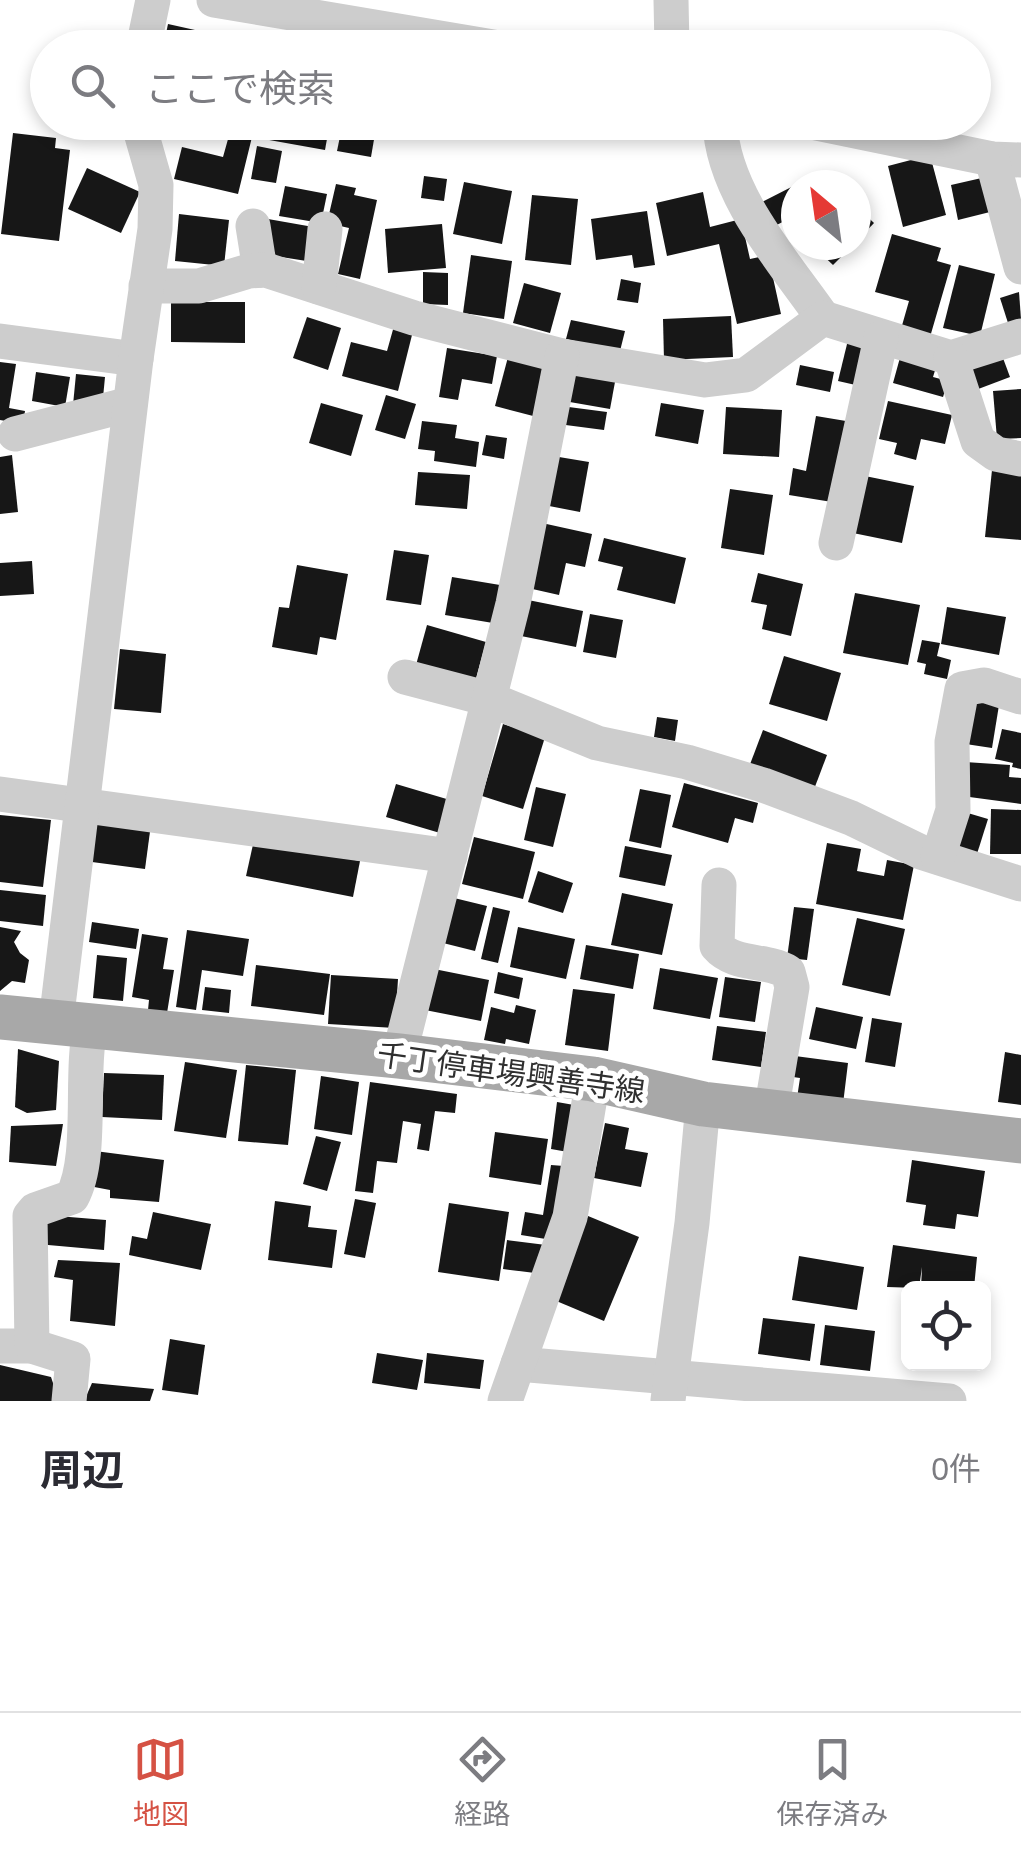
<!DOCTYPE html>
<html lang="ja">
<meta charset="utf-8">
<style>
:root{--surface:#fff;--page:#f2f2f3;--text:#2b2b33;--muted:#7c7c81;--line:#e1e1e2;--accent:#d55244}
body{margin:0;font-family:Helvetica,"Noto Sans JP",sans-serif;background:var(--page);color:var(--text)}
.controls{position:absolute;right:30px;bottom:30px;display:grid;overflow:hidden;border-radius:15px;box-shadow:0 5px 15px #0003}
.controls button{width:90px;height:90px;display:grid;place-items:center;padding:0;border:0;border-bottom:2px solid var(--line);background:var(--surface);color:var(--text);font:50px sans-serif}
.compass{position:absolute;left:781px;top:170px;width:90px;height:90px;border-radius:50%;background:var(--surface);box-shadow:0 5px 15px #0003;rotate:331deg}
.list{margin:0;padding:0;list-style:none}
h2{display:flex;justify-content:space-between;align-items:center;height:130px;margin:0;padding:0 40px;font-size:42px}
h2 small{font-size:32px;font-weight:400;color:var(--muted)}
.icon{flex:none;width:55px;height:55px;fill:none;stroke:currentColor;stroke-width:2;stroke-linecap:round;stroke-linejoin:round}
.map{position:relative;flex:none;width:1021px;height:1401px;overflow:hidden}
.search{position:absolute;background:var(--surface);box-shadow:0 5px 15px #0003;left:30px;right:30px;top:30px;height:110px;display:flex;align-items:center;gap:25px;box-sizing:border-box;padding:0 35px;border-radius:55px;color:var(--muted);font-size:38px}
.sheet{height:310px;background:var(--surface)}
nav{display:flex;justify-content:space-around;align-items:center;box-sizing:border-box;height:140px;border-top:2px solid var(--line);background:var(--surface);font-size:28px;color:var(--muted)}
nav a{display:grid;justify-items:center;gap:5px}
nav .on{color:var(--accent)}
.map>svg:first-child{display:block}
</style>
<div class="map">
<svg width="1021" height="1401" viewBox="0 0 1021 1401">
<rect width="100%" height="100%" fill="#fff"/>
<g fill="#171717">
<polygon points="168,24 195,30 191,48 163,48"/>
<polygon points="261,122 330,122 325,150 258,138"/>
<polygon points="343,122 377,122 371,157 337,151"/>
<polygon points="399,122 430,122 428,137 397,132"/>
<polygon points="230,132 252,137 238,194 174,179 182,147 223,157"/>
<polygon points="13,133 56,138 55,148 70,150 59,241 1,234"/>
<polygon points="257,146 282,151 276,183 251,179"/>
<polygon points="930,155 946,215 903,227 888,166"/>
<polygon points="87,168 140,192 121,233 68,209"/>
<polygon points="424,176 447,179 444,201 421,198"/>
<polygon points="813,176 818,185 796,185 796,215 769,229 756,205"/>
<polygon points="986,177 994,211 958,220 951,185"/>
<polygon points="464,182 512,191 502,244 453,234"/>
<polygon points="336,184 356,188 354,195 377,200 360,279 338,274 349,228 327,223"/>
<polygon points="285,186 327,194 321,223 279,216"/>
<polygon points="703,192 710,227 741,219 750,259 768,255 781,314 737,324 719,244 667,256 656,203"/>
<polygon points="532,195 578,199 571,265 525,260"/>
<polygon points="856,206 874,223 856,242"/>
<polygon points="647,211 655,265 634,268 632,255 596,260 591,219"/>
<polygon points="179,214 229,220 224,266 175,261"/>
<polygon points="268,219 319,228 313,262 262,254"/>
<polygon points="442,224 446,268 388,273 385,229"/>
<polygon points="892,234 941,248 937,261 951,265 930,337 901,329 909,301 875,292"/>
<polygon points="812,245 853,245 833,265"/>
<polygon points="471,255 512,261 504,319 463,313"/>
<polygon points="959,265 995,274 980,336 943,328"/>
<polygon points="423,272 448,273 448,305 423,304"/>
<polygon points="621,279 641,283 638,303 617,300"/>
<polygon points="524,283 561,293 550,333 513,323"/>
<polygon points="1019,292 1021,319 1008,323 1000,298"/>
<polygon points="171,302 245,302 245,343 171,342"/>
<polygon points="731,316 733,357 664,360 663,319"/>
<polygon points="307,317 341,328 328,370 293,358"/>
<polygon points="571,320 625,331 620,351 566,339"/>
<polygon points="394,326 413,331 398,391 342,376 351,342 387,351"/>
<polygon points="848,340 871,346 860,386 838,381"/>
<polygon points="447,348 497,356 492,384 462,379 458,400 439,397"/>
<polygon points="1000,350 1010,377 973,391 963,364"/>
<polygon points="901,354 937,364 933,377 948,381 943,397 893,383"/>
<polygon points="508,357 550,368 537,417 495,406"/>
<polygon points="0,362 16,364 9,408 25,411 23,424 0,420"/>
<polygon points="800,365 834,372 830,392 796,385"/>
<polygon points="36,372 70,377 65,407 32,401"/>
<polygon points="569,373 615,382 610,409 564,401"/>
<polygon points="76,374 105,377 102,408 73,405"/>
<polygon points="1021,389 1021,438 997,439 993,391"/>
<polygon points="386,395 416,404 405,439 375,430"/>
<polygon points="888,401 952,415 945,444 921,439 916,460 894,454 897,443 879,439"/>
<polygon points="321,403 363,415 351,456 309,443"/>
<polygon points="661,403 704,410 698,444 655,436"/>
<polygon points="561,406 607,412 604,430 558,424"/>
<polygon points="726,407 782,410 779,457 723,454"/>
<polygon points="816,416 852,422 838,503 789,495 793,468 806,471"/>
<polygon points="422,421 457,425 455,438 479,442 476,467 434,461 435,451 418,449"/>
<polygon points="486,435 507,438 504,459 482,455"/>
<polygon points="12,455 18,512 0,514 0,457"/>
<polygon points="553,456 589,462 580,512 544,505"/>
<polygon points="992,470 1021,473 1021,540 985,537"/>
<polygon points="418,472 470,475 467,509 415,505"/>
<polygon points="865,476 914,486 902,543 853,533"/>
<polygon points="730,489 773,495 764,555 721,548"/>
<polygon points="542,523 592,534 585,567 566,563 559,595 528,588"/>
<polygon points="604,538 686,558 675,604 617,590 623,567 598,561"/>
<polygon points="394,550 429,555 421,605 386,600"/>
<polygon points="32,561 34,594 0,596 0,563"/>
<polygon points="297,565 348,574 336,640 320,637 317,655 272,647 279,607 289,608"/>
<polygon points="758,573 803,584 791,636 762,629 767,605 751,602"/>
<polygon points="452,577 500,585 493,623 445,615"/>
<polygon points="855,593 920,605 908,665 843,653"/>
<polygon points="528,600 583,611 576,647 521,636"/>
<polygon points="947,607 1006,617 999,655 941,644"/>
<polygon points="590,614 623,620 616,658 583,652"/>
<polygon points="427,625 486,642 475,682 416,665"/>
<polygon points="922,640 940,643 937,656 951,660 947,679 924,674 926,664 917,662"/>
<polygon points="120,649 166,654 161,713 114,709"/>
<polygon points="784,656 841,673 827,721 769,704"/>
<polygon points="967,694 1000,699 992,748 959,743"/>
<polygon points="657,717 678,720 675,741 654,737"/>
<polygon points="503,724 545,737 523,809 482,796"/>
<polygon points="1002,729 1021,733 1021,769 1012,767 1013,763 995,759"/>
<polygon points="763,730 827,755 813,792 749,767"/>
<polygon points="965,762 1010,765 1009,777 1021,778 1021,804 962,796"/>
<polygon points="684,783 758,803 753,823 735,818 728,843 672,827"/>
<polygon points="396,784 450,800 440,833 386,817"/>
<polygon points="536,787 566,794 553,847 524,840"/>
<polygon points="640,789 671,795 661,848 629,841"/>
<polygon points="991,809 1021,810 1021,854 990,854"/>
<polygon points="961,811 988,819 976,857 949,849"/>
<polygon points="0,815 51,820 43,887 0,882"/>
<polygon points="97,817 151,824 145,869 92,862"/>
<polygon points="474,837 535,852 523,899 462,884"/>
<polygon points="254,840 360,861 353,897 246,876"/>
<polygon points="827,843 861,849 857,871 884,876 887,860 914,865 903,920 816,904"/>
<polygon points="625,846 672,855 665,886 619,877"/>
<polygon points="538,871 573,883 563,913 528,902"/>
<polygon points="0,890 46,895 43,926 0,921"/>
<polygon points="622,893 673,904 662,955 611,945"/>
<polygon points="450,897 487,906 475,951 439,942"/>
<polygon points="493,907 510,911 498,963 481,959"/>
<polygon points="794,907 814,909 807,960 787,958"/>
<polygon points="857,918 905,929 890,996 842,985"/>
<polygon points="92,922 139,929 136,949 89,942"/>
<polygon points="0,927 21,931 14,942 20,953 29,960 25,983 12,981 0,991"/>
<polygon points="518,927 575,939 566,979 510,967"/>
<polygon points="187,930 249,939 243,976 202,970 196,1010 176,1007"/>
<polygon points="142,934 168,938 163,969 174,970 167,1013 148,1010 149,1000 132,997"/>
<polygon points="586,945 639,954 633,989 580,979"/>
<polygon points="97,955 127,958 123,1001 93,998"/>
<polygon points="256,965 330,974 324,1015 251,1006"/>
<polygon points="660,968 718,978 710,1019 653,1009"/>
<polygon points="434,969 489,980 481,1021 425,1010"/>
<polygon points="498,972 523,978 519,999 494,993"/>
<polygon points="331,975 398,979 395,1028 328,1024"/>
<polygon points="725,977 761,982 755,1022 719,1017"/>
<polygon points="205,987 231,990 229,1013 202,1010"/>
<polygon points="573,989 615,994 608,1051 565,1045"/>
<polygon points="516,1005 536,1010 529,1044 506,1039 505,1044 484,1040 491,1007 514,1013"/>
<polygon points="816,1007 863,1017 856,1049 809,1039"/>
<polygon points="872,1018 902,1023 895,1067 865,1062"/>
<polygon points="717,1026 766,1032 761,1067 712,1060"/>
<polygon points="18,1049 59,1061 56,1110 27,1113 15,1107"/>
<polygon points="1005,1052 1021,1055 1021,1105 998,1102"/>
<polygon points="795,1056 848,1063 843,1104 797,1098 800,1078 793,1077"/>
<polygon points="185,1062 237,1070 226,1138 174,1131"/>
<polygon points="246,1065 296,1070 288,1145 238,1141"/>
<polygon points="104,1073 164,1075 162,1120 102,1117"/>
<polygon points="321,1076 359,1082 352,1135 314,1129"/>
<polygon points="370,1082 457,1094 455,1113 435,1111 429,1151 417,1149 421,1124 403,1121 397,1163 377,1161 373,1193 355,1191"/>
<polygon points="557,1102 574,1105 568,1152 551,1149"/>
<polygon points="605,1123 629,1128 625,1149 648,1153 641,1187 594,1178"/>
<polygon points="63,1124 56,1166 9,1162 11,1126"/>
<polygon points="495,1132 548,1139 541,1185 489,1177"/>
<polygon points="316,1136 341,1142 327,1191 303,1184"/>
<polygon points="95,1151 164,1160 159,1202 110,1198 110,1190 89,1186"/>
<polygon points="912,1160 985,1171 978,1217 957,1214 955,1229 923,1225 926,1205 906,1202"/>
<polygon points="551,1165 564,1166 552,1240 521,1235 525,1212 543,1215"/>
<polygon points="355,1199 376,1203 365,1258 344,1254"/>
<polygon points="275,1201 311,1206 308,1227 337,1230 332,1268 268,1260"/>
<polygon points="449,1203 509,1212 499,1281 438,1272"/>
<polygon points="153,1212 211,1224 201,1270 129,1255 132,1236 147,1239"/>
<polygon points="45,1215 106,1220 104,1250 37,1244"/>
<polygon points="588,1216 639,1237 604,1321 554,1300"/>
<polygon points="507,1240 546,1245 543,1274 503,1269"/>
<polygon points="893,1245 977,1257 974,1288 921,1288 922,1267 919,1288 887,1287"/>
<polygon points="799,1256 864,1267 857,1310 792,1300"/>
<polygon points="58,1260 120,1263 115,1326 70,1321 73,1280 54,1277"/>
<polygon points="763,1318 815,1324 810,1361 758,1354"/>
<polygon points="825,1325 875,1331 870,1371 820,1365"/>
<polygon points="170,1339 205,1345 198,1395 162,1390"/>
<polygon points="377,1353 423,1360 417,1390 372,1383"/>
<polygon points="427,1353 484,1360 480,1389 424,1383"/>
<polygon points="0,1365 51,1377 59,1401 0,1401"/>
<polygon points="92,1383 154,1389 150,1401 84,1401"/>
</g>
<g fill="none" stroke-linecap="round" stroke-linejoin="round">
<g stroke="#cdcdcd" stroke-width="35">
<polyline points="214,0 499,48"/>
<polyline points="671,0 672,48"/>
<polyline points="143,48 153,0"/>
<path d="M720 122C722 193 784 262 823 318"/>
<polyline points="812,122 992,159 1021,160"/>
<polyline points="992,159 1021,267"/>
<polyline points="253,226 260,270"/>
<polyline points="146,286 199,286 249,271 266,270 414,318 562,356 705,380 746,375 823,318 951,358 1021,336"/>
<polyline points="319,287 325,229"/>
<polyline points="0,341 136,359"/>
<polyline points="951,358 978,441 996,454 1021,459"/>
<polyline points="15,434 130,404"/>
<polyline points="836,543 881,338"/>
<polyline points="405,677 489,699 597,743 687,762 763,785 851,818 921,852 1021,884"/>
<polyline points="0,794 450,856"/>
<polyline points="938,857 953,810 952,742 962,689 984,685 1021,697"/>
<path d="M719 885 717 946C734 966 766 959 788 972L792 987 771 1112"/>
<polyline points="56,1022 136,359 155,229 156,185 138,122"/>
<polyline points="399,1056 513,604 562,356"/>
<polyline points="0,1346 32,1346 73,1359 69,1401"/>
<path d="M32 1346 30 1216 35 1210 72 1197C94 1157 79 1073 91 1024"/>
<polyline points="518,1364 949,1401"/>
<polyline points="668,1400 692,1223 703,1104"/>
<polyline points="505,1401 570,1217 593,1079"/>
</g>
<polyline stroke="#a8a8a8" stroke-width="45" points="0,1017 399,1056 593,1079 703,1104 1021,1141"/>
</g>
<g text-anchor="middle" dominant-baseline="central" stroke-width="10" stroke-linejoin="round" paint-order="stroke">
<g font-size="30" fill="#303030" stroke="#fff">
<text transform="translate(511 1073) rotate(8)">千丁停車場興善寺線</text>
</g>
</g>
</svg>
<div class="controls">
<button><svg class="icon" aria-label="locate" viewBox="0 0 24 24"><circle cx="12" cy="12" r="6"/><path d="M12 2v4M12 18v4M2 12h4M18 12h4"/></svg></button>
</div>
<svg class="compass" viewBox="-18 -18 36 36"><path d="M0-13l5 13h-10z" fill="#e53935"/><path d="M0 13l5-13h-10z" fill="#7c7c81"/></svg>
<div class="search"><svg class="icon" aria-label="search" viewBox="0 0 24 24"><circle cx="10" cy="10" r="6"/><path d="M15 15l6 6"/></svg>ここで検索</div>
</div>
<section class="sheet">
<h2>周辺<small>0件</small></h2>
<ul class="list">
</ul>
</section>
<nav>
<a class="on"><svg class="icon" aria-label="map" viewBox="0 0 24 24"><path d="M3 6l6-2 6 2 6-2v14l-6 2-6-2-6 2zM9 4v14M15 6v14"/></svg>地図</a>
<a><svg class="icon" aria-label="directions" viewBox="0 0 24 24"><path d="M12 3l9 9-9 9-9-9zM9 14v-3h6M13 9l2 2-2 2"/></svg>経路</a>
<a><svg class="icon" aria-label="saved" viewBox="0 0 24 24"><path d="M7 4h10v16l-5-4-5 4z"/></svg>保存済み</a>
</nav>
